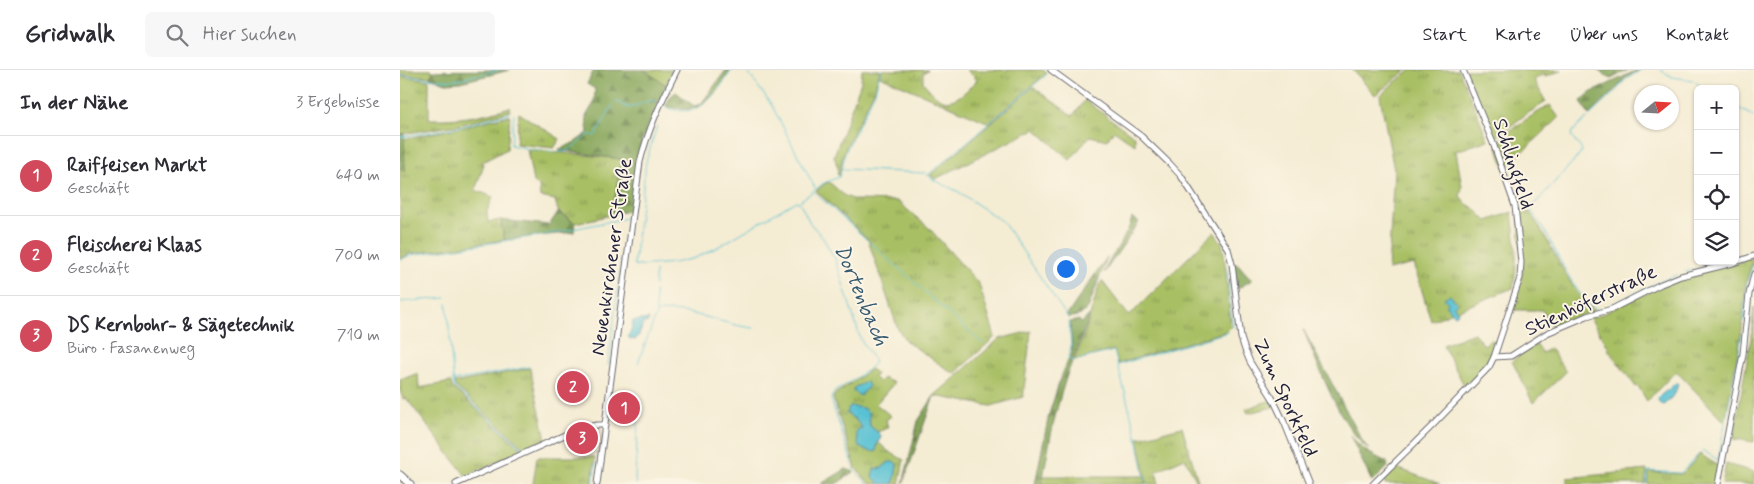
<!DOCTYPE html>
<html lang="de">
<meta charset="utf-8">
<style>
:root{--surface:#fff;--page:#f7f7f7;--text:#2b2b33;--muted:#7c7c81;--line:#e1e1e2;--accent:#d1495b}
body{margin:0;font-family:Mynerve,sans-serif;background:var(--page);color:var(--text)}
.controls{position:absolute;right:15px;top:15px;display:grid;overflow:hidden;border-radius:8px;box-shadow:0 1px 4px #0004}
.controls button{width:45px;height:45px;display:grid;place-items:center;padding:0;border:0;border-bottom:1px solid var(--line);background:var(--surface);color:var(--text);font:25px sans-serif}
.compass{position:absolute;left:1234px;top:15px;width:45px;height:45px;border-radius:50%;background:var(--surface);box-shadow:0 1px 4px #0004;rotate:72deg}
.you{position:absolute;left:665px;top:198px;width:18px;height:18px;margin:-12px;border:4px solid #fff;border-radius:50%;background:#1a73e8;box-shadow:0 0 0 8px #1a73e833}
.badge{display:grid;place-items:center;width:32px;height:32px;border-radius:50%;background:var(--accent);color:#fff;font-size:16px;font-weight:700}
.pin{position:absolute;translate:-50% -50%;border:2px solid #fff;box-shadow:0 1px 5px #0006}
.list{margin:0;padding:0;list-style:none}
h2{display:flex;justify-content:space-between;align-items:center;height:65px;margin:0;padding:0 20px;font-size:21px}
h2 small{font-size:16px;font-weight:400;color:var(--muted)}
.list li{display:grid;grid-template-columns:32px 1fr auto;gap:15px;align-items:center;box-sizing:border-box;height:80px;padding:0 20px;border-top:1px solid var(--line)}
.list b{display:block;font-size:19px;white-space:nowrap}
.list p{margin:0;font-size:16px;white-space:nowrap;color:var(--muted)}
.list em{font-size:16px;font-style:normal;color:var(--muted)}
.icon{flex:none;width:28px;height:28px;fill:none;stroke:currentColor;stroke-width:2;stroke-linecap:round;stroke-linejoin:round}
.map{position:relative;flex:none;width:1354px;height:414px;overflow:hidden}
header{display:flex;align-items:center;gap:30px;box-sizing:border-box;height:70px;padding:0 25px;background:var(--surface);border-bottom:1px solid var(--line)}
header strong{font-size:24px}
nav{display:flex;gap:28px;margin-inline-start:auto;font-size:18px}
.search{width:350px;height:45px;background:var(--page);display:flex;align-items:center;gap:12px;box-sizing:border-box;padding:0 18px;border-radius:8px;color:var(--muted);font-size:19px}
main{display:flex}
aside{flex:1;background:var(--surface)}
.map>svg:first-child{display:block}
</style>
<header>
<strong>Gridwalk</strong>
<div class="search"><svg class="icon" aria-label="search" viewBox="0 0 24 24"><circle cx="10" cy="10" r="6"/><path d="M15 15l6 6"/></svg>Hier suchen</div>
<nav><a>Start</a><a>Karte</a><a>Über uns</a><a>Kontakt</a></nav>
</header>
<main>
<aside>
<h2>In der Nähe<small>3 Ergebnisse</small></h2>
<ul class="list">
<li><span class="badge">1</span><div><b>Raiffeisen Markt</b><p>Geschäft</p></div><em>640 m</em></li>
<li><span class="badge">2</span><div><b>Fleischerei Klaas</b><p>Geschäft</p></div><em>700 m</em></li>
<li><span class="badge">3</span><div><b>DS Kernbohr- &amp; Sägetechnik</b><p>Büro · Fasanenweg</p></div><em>710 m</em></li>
</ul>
</aside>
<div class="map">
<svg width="1354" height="414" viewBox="0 0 1354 414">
<defs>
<pattern id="grass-tufts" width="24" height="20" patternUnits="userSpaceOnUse" patternTransform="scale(1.25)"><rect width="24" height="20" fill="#a8bf64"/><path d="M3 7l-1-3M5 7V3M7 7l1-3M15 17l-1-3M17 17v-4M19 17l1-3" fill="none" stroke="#889b54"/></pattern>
<pattern id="forest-firs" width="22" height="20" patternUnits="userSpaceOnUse" patternTransform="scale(1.25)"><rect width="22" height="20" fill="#86a65a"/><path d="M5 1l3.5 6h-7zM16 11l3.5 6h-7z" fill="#6d874c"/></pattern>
</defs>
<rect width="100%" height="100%" fill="#fcf5e5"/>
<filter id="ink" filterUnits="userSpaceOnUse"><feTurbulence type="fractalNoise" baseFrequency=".02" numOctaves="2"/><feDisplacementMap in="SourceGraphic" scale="10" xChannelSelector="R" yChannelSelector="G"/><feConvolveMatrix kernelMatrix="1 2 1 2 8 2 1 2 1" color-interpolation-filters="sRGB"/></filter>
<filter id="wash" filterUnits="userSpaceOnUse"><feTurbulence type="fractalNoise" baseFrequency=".0096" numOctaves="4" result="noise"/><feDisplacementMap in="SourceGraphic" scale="20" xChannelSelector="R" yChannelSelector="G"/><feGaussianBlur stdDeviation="1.12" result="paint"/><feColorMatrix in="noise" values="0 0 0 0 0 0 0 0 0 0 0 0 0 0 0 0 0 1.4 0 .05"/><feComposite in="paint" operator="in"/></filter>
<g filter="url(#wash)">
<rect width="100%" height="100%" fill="#f4ecd3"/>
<g fill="url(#grass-tufts)" stroke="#657050">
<polygon points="0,0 30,0 33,1 30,7 0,4"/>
<polygon points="244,0 272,0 266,15"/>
<polygon points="462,0 480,0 474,21 444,82 439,106 437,104 438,99 434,86 461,12"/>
<path d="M482 0H528L523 3V12C526 16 530 20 534 24 550 41 566 21 577 10L567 0H643L647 3 589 53 480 6Z"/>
<polygon points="953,0 1007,0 975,25"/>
<path d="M1010 0H1059L1088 70 1056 81 1062 117 1060 126 1064 132 1075 139 1087 151 1112 142C1115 170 1119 190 1113 218L1031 251 1014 194 988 200 994 100 980 26 987 19Z"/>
<polygon points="1065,0 1162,0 1145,7 1144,4 1134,10 1146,32 1125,45 1095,68 1093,67"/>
<path d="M0 6 29 10V49C57 50 83 46 110 37V41L60 55 0 64Z"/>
<polygon points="633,17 673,46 685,30 735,67 735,75 714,60 707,70 690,66 670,90 635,59 535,109 530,105"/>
<path d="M1150 35 1159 48 1105 98 1097 77C1100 73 1102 68 1106 64 1119 53 1135 44 1150 35Z"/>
<polygon points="119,43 160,69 154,78 116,74"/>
<polygon points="110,45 107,79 81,93 84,94 75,120 93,127 87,141 88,152 101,150 104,170 10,184 0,189 0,98 5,102 4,69 61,57"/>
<polygon points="127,79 222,89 212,145 175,153 158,141 155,130 140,127 139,116 133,112"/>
<polygon points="429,112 445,126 455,130 497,131 529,158 579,214 595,267 554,304 506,271 498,259 468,170 416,121 424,114"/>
<path d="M1129 141C1147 164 1173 228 1195 241L1169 250 1153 258 1142 240H1112L1123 200 1118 145Z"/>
<polygon points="814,162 822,173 824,184 831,257 827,261 718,294 714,280 674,291 685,263 699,215 702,211 729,246"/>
<polygon points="1354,187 1346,212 1342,260 1325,352 1276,301 1247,331 1238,316 1236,317 1208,279 1209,278 1190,248 1200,245 1277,209"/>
<polygon points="1354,237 1354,372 1333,369 1352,262"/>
<polygon points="631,261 623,327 591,336 534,326 599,269"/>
<path d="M1074 263 1084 275 1091 270 1096 271C1090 292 1081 303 1066 319L1043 275Z"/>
<polygon points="1136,274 1142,283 1150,278 1166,302 1133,333 1112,291"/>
<polygon points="130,298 146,369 125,379 55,316 54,313"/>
<polygon points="471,299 476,304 474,307 479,312 483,308 494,313 476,334 491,346 486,350 488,358 477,362 470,356 469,343 449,346 455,349 461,355 461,360 477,375 478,372 488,381 504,390 499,414 492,414 495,409 489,392 472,406 480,414 470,414 456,399 433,328 435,324"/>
<polygon points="18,303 19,318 51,312 52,317 123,380 66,406 6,328 3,329 0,320 0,310"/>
<polygon points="871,330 874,337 848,343 846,339"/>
<polygon points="782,357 799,414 798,414 785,388 756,401 759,414 747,414 738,368"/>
<polygon points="1300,384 1318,396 1315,414 1247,414 1249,402 1281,404 1285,401"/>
<polygon points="137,387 195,387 192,414 133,414"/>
<polygon points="1326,394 1354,402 1354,414 1322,414"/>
<polygon points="1247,400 1245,414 1167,414 1167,408"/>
<polygon points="643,406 744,406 745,414 642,414"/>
</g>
<g fill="url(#forest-firs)" stroke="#54644a">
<polygon points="110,0 60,12 46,13 30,7 34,1"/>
<polygon points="194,0 244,0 266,15 241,73 231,140 212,145 221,89 159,80 175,72 188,63 186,46 194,33 195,19 187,14"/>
<path d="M326 0H331C318 18 307 42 281 39 276 38 271 38 266 36L270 27 276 22 294 36 301 34Z"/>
<polygon points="1198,0 1228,0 1211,9"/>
<polygon points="1237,0 1239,0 1224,9 1220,15 1189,45 1181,31 1190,23"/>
<polygon points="0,64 4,64 5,102 0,98"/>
<polygon points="158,142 175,153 174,162 104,170 101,150 149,155"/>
<path d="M732 148 739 152 704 203C711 183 728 167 732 148Z"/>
<polygon points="707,187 688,238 681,245 669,248 667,245"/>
<polygon points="837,193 852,210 837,219 834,194"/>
<path d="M689 245C683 268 672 289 665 311 654 345 648 379 642 414H635L649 344 661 307 672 282 670 252 679 250 682 253Z"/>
<path d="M903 259 963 372 969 380C937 352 920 298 903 259Z"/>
<polygon points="534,326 503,414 518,351"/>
<path d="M950 365C962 380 970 384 987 392L988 397 972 412Z"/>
<polygon points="446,399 454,402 436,414 421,414"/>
</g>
<polygon fill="#a8bf64" stroke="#657050" points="994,397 1040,414 985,414 985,410"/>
<g fill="#58c1d3" stroke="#3d7287">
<polygon points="1050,225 1057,233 1054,236 1058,242 1056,245 1052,243 1046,235 1048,233 1044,228"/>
<polygon points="249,249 248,252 244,253 238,267 235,270 230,269 228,266 231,261 233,251"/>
<polygon points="467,312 469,316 460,326 453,321 455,317"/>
<path d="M1275 313 1278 314 1275 324 1264 335C1260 334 1258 332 1258 328 1263 322 1270 320 1275 313Z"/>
<polygon points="450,336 463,338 469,343 470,356 480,364 481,367 477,375 476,382 465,380 459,377 456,363 458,359 461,360 462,358 455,349 447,344 448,339"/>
<polygon points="489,392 495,392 497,395 495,409 492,414 480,414 472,406 474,399 482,398"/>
</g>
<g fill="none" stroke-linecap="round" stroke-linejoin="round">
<g stroke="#58c1d3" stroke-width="1">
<polyline points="346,0 371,34 415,118"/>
<polyline points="1261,0 1272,7 1293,10 1305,19"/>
<polyline points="0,5 44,10 55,10 99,0"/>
<polyline points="216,31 229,38 252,30 256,32"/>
<polyline points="1335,36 1354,47"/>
<path d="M266 37C300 52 315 24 332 0"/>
<path d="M114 44 111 75C120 78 160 84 167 81 175 77 181 70 189 64L195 66 213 35"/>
<polyline points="257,56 246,92 234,194 236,196 274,193 295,188 316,178 396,131 400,133 410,153 423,168 435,189 461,270 475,292 469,299 433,323 431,329 454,400 468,414"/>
<polyline points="0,67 60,57 109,43"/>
<polyline points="442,99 445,83 475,22 481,0"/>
<polyline points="528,105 647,4"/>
<polyline points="414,122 583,274"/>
<polyline points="400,131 424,113 439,107 442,99 525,103 534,110 559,122 603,152 668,248"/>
<polyline points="1343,187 1354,182"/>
<polyline points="0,190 11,185 139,166 226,148 229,149"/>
<polyline points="827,197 833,257"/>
<polyline points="255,201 255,215"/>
<polyline points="1285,202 1306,197"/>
<polyline points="0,232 46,228"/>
<polyline points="47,234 54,317 123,379"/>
<polyline points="1203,239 1261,211 1277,205"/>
<path d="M1199 240C1178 234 1154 176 1142 156 1139 151 1134 146 1131 140L1133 136 1181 83 1182 80 1171 65 1172 62 1216 21 1225 10 1241 0"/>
<path d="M257 242C289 237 322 255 354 258"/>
<polyline points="1344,251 1347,212 1354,191"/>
<polyline points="669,252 671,277 668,289 673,291 714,281 737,368 746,414"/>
<polyline points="238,293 256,245 255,221"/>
<polyline points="208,295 227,150"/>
<polyline points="718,295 828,262"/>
<polyline points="53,311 129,297"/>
<polyline points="239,345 239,330"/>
<polyline points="1302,380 1318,390 1342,265"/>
<polyline points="0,400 16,414"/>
<polyline points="193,414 196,393"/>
<polyline points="236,414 235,408 238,351"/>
<polyline points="1246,414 1248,401 1281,403 1299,384"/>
</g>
</g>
</g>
<g filter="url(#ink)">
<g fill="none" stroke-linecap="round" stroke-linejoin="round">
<defs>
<g id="minor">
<polyline points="651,0 741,66 770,94 781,106 828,179 832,194 841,268 845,280 850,292 873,329 885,354 909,414"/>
<polyline points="1094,287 1111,286 1147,263 1187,246 1212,239 1261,214 1281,206 1333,193 1354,186"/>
<polyline points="56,414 180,358 197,355 205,355"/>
<path d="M197 414 240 92C248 59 262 30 277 0"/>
<polyline points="973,414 1032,356 1089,297 1094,287 1120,208 1121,192 1115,136 1093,73 1063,0"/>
<polyline points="1318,414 1343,284 1349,224 1354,204"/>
</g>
<polyline id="major" points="0,405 10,414"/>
</defs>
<use href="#minor" stroke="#6c6970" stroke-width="7"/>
<use href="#major" stroke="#6c6970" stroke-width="9"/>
<use href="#minor" stroke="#fff" stroke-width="5"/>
<use href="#major" stroke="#fff" stroke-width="7"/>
</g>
</g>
<g text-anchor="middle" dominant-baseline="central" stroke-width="4" stroke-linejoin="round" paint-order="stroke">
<g font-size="20" fill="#22223b" stroke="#fcf5e5">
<text transform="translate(1113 94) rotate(72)">Schlingfeld</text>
<text transform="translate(212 187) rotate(-82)">Neuenkirchener Straße</text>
<text transform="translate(1191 231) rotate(-25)">Stienhöferstraße</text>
<text transform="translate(885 328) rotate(65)">Zum Sporkfeld</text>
</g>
<g font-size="21" font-style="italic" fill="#355a70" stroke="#fcf5e5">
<text transform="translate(461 225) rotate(67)">Dortenbach</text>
</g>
</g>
</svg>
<div class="controls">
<button>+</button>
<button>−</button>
<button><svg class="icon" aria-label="locate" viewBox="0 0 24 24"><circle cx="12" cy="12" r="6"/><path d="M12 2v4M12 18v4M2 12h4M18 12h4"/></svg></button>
<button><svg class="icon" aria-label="layers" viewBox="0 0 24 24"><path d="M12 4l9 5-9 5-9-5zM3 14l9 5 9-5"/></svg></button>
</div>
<svg class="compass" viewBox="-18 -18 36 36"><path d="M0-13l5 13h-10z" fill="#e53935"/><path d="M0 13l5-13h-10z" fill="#7c7c81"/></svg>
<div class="you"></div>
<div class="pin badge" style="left:224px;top:338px">1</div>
<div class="pin badge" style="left:173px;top:317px">2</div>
<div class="pin badge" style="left:182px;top:368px">3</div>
</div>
</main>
